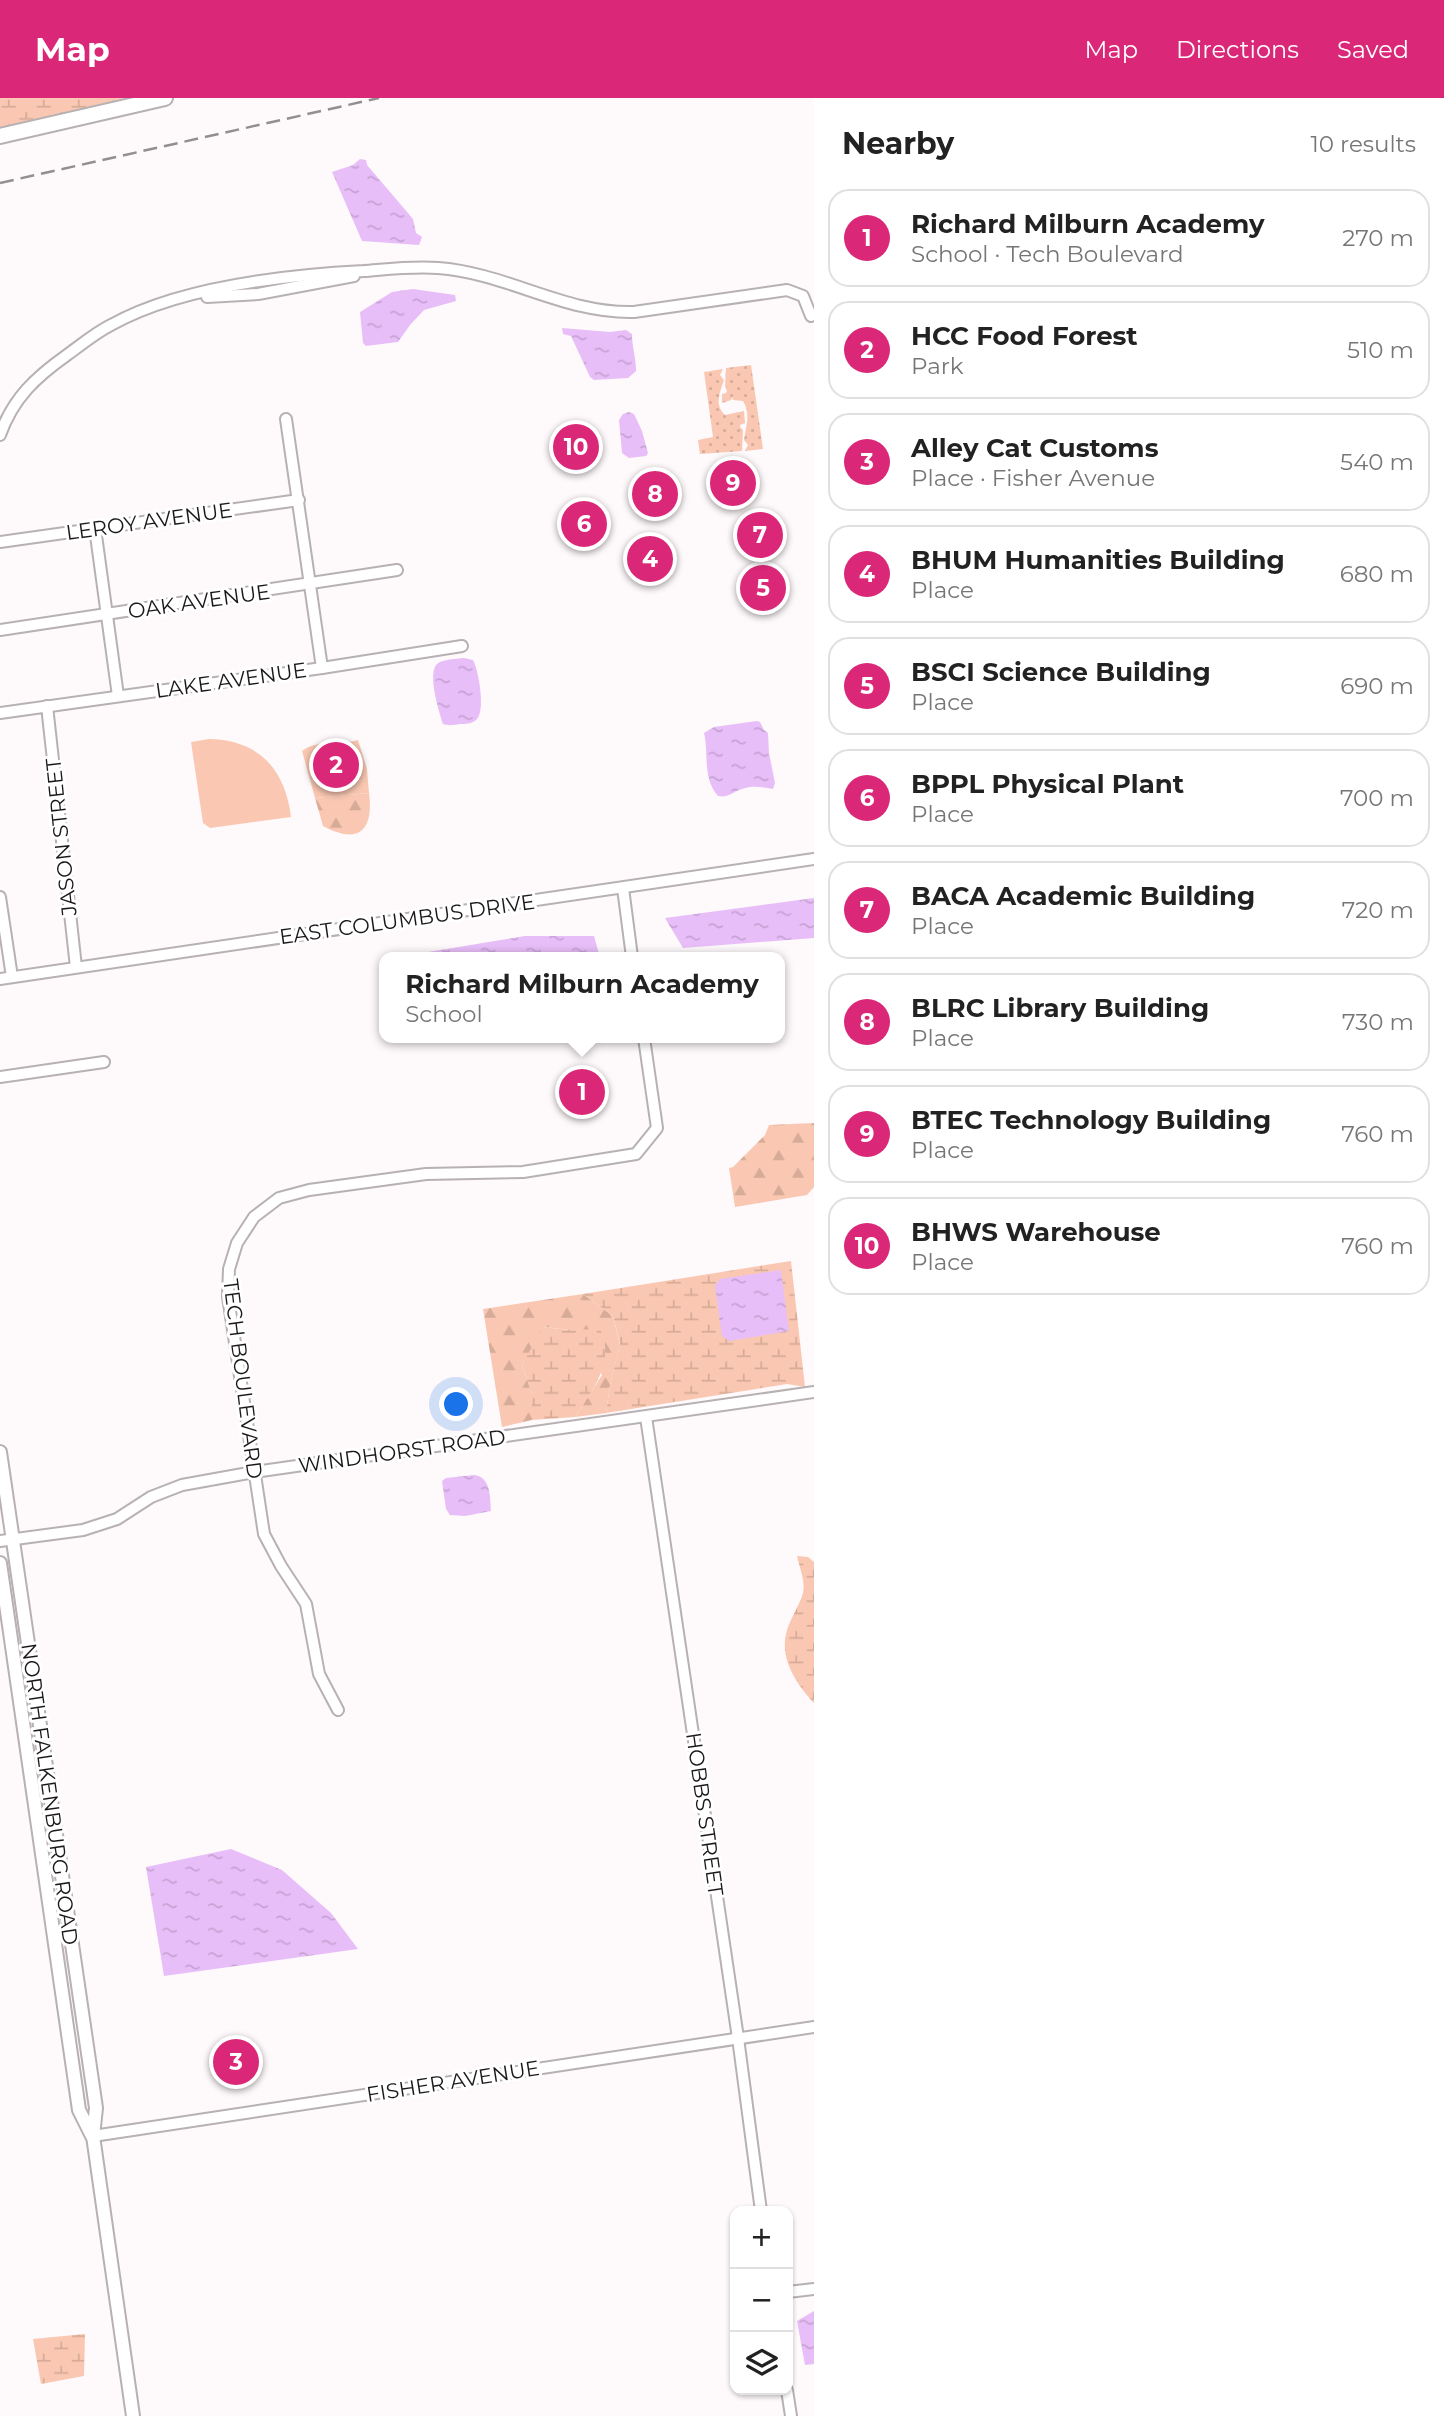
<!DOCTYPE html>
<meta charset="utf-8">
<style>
:root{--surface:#fff;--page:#f2f2f2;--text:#222;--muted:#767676;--line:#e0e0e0;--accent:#db2777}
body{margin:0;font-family:Montserrat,sans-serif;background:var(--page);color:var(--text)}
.controls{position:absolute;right:21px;bottom:21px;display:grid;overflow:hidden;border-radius:14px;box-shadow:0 2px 5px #0004}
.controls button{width:63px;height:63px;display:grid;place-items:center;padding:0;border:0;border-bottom:2px solid var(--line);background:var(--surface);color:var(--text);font:35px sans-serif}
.you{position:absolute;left:457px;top:1307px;width:24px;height:24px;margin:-18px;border:5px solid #fff;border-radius:50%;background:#1a73e8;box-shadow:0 0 0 10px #1a73e833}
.badge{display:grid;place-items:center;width:46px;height:46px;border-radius:50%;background:var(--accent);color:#fff;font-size:23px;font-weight:700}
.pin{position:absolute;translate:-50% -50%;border:4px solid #fff;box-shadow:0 2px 7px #0006}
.popup{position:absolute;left:379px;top:854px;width:406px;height:91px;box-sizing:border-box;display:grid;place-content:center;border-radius:14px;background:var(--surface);filter:drop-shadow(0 2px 5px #0005);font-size:23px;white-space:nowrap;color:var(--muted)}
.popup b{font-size:26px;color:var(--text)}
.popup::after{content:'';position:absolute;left:50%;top:100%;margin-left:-14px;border:14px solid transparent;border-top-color:var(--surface)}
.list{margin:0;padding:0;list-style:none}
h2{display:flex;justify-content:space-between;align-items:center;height:91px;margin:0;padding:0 28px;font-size:30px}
h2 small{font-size:23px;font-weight:400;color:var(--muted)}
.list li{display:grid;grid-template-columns:46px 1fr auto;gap:21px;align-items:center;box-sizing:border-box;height:98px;margin:0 14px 14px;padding:0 14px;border:2px solid var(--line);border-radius:21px}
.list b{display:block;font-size:26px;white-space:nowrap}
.list p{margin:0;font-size:23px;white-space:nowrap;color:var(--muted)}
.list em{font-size:23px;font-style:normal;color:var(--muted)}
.icon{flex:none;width:38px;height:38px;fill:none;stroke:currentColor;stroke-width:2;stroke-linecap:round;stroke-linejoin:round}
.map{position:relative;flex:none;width:814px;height:2318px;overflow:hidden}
header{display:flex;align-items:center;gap:42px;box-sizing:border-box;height:98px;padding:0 35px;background:var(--accent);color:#fff}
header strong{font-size:33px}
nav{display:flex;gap:38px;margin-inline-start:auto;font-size:24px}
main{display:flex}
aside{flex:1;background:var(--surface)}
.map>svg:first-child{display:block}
</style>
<header>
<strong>Map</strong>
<nav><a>Map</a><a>Directions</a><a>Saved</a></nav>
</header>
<main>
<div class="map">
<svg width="814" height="2318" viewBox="0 0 814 2318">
<defs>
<pattern id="grass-dots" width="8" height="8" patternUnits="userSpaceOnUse" patternTransform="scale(1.75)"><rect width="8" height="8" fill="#fac8b2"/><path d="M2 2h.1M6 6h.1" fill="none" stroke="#d6ab98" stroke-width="1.8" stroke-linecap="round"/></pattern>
<pattern id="forest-firs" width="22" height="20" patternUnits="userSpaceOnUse" patternTransform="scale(1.75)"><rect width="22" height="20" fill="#fac8b2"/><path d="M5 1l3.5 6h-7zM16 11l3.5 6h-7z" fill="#d6ab98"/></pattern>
<pattern id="wetland-marsh" width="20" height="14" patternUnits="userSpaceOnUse" patternTransform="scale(1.75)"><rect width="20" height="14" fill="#fac8b2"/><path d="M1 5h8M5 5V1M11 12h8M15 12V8" fill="none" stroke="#d6ab98"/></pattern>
<pattern id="water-ripples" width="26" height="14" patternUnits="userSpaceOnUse" patternTransform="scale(1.75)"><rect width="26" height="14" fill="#e8bef8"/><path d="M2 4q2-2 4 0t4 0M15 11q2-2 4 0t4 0" fill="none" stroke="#c6a3d4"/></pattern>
</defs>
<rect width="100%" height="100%" fill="#fef9fa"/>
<g fill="url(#grass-dots)">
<path d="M751 267 763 351 745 353 748 347 744 342C746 328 751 316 743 303L733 302 732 299 731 302 722 305V296L726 295 727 293 725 288 726 270Z"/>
<path d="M723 271 720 277 724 282C720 294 714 307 725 317L744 313 745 325 740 327V329L743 332 742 353 700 356 698 342 713 339 704 274Z"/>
</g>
<g fill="url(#forest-firs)">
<path d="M369 695C374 733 358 747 323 728L315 700Z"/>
<polygon points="814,1025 814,1089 807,1097 735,1109 729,1070 733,1069 765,1037 769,1027"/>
<polygon points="583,1196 613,1218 620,1247 610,1287 606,1315 575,1319 602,1277 570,1232 544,1229 522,1267 532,1296 532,1322 502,1329 483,1211"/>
</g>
<g fill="url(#wetland-marsh)">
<polygon points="0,0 125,0 0,31"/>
<polygon points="791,1163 805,1289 787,1286 606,1315 610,1287 620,1246 613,1218 583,1196"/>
<path d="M543 1229 570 1232 600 1231C616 1263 592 1293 575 1319L532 1322V1296L522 1267Z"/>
<path d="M797 1458 808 1459 814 1464V1605C797 1587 780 1562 786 1536 789 1522 799 1509 803 1495 806 1485 799 1468 797 1458Z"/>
<polygon points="85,2236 84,2278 41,2286 33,2241"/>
</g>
<g fill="#fac8b2">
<path d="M209 641C259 642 285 671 291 719L210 730 203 725 191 644Z"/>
<path d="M358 642 367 671 369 695 315 700 302 653C317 641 341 647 358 642Z"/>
</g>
<g fill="url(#water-ripples)">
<polygon points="360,61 366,62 367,67 413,121 416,135 422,139 419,147 362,143 332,74 353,67"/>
<polygon points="413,191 455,197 456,203 424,212 410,227 398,244 366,248 363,245 360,214 392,194"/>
<path d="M562 230 610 234 626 232 632 236C632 249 636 260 636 273L628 280 594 282 590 279 571 238 563 236Z"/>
<polygon points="629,314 634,316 642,333 648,355 646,358 629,360 622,355 619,322 623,316"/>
<path d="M464 560 473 562C479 573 486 615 476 622 472 626 465 626 460 626 453 627 449 628 443 626 439 614 427 575 437 566 443 561 456 561 464 560Z"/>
<path d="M757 623 760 624 764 632 768 635 769 655 775 685 773 691C762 689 753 687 742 691 732 694 729 700 718 698 702 680 709 655 704 635L714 629Z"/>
<polygon points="814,800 814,840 683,850 665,820"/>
<polygon points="525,838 594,838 599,856 595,859 398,859"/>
<polygon points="781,1172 789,1233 729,1243 722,1238 715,1188 720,1181"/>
<path d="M474 1377C491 1379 490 1399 491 1413L465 1418 450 1417 446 1411 442 1383 446 1380Z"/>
<polygon points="231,1751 282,1772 331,1815 358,1851 164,1878 146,1769"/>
<polygon points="814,2213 814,2266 805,2267 797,2223"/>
</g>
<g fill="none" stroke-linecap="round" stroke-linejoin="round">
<defs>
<g id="minor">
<polyline points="207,199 258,196 354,178"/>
<polyline points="286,321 322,570"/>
<path d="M0 337C13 300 36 279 67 257 81 247 95 235 111 227 179 189 287 177 364 173 389 171 414 168 438 170 507 175 565 216 634 214L787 192 803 198 811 218"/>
<polyline points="95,430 118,598"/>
<polyline points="0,444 299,402"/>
<polyline points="0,532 397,472"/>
<polyline points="47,608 76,869"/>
<polyline points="0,615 322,570 462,548"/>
<polyline points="623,790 632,859"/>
<polyline points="0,799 12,879"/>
<polyline points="0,881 814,761"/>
<polyline points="0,979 104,964"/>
<polyline points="646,1319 738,1940 761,2113"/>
<polyline points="0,1443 83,1432 117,1421 151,1399 182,1387 254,1374 814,1294"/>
<polyline points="338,1612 319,1576 306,1506 281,1468 264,1436 228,1199 229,1171 237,1145 254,1119 279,1100 309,1092 426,1076 523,1074 636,1056 657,1030 644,940"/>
<polyline points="93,2038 814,1929"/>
<polyline points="788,2194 814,2191"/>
<polyline points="787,2292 791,2318"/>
</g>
<g id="tertiary">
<polyline points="0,1354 96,2010 93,2038 133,2318"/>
<polyline points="0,1465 79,2012 92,2038"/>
</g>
<polyline id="secondary" points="0,38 165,0"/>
</defs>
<use href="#minor" stroke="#b8b1b3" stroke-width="14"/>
<use href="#tertiary" stroke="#b8b1b3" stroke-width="16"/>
<use href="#secondary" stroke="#b8b1b3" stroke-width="18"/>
<use href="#minor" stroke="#fff" stroke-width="10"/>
<use href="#tertiary" stroke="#fff" stroke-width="12"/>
<use href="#secondary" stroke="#fff" stroke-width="14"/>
<polyline stroke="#938f90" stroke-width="2.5" stroke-dasharray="14 7" stroke-linecap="butt" points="0,85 379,0"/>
</g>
<g text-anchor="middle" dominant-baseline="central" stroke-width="6" stroke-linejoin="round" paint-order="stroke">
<g font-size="21" fill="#1b1819" stroke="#fff">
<text transform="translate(149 423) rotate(-8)">LEROY AVENUE</text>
<text transform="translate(199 503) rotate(-8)">OAK AVENUE</text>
<text transform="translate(231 582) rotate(-8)">LAKE AVENUE</text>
<text transform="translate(61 739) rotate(-96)">JASON STREET</text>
<text transform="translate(407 821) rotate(-8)">EAST COLUMBUS DRIVE</text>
<text transform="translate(243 1281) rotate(83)">TECH BOULEVARD</text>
<text transform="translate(402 1353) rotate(-8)">WINDHORST ROAD</text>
<text transform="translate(50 1696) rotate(82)">NORTH FALKENBURG ROAD</text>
<text transform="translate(705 1716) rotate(82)">HOBBS STREET</text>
<text transform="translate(453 1983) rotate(-9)">FISHER AVENUE</text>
</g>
</g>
</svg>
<div class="controls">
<button>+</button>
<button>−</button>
<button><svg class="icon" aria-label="layers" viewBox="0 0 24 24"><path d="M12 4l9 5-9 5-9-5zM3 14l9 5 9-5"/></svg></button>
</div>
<div class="you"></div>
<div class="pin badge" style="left:582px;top:994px">1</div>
<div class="popup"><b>Richard Milburn Academy</b>School</div>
<div class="pin badge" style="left:336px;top:667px">2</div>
<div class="pin badge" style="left:236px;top:1964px">3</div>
<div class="pin badge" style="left:650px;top:461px">4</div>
<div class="pin badge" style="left:763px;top:490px">5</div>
<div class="pin badge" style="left:584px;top:426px">6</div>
<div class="pin badge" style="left:760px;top:437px">7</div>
<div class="pin badge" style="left:655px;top:396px">8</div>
<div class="pin badge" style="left:733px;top:385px">9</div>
<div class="pin badge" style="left:576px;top:349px">10</div>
</div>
<aside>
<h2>Nearby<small>10 results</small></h2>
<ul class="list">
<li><span class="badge">1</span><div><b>Richard Milburn Academy</b><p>School · Tech Boulevard</p></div><em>270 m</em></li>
<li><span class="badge">2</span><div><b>HCC Food Forest</b><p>Park</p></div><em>510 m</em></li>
<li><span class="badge">3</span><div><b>Alley Cat Customs</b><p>Place · Fisher Avenue</p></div><em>540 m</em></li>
<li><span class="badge">4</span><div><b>BHUM Humanities Building</b><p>Place</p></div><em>680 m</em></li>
<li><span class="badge">5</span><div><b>BSCI Science Building</b><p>Place</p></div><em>690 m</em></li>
<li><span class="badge">6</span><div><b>BPPL Physical Plant</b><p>Place</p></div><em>700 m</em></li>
<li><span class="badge">7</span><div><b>BACA Academic Building</b><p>Place</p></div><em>720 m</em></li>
<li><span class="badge">8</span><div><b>BLRC Library Building</b><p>Place</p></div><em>730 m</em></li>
<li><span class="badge">9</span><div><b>BTEC Technology Building</b><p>Place</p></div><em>760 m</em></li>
<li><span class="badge">10</span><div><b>BHWS Warehouse</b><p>Place</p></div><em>760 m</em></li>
</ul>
</aside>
</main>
